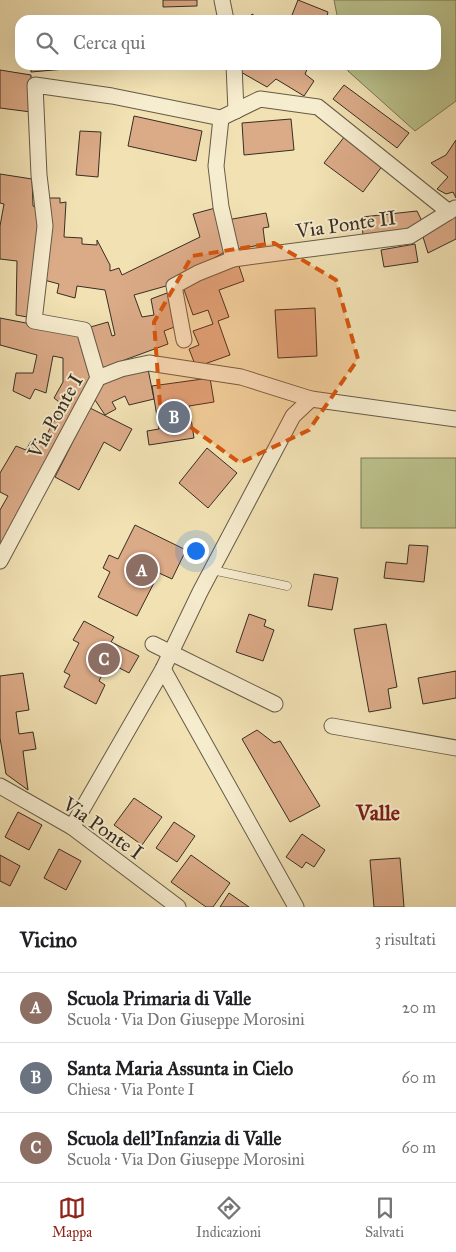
<!DOCTYPE html>
<html lang="it">
<meta charset="utf-8">
<style>
:root{--surface:#fff;--page:#f6f6f6;--text:#202124;--muted:#757577;--line:#e0e0e0;--accent:#8f2418}
body{margin:0;font-family:"IM FELL Great Primer",serif;background:var(--page);color:var(--text)}
.you{position:absolute;left:195px;top:550px;width:18px;height:18px;margin:-12px;border:4px solid #fff;border-radius:50%;background:#1a73e8;box-shadow:0 0 0 8px #1a73e833}
.badge{display:grid;place-items:center;width:32px;height:32px;border-radius:50%;background:var(--accent);color:#fff;font-size:16px;font-weight:700}
.pin{position:absolute;translate:-50% -50%;border:2px solid #fff;box-shadow:0 1px 5px #0006}
.list{margin:0;padding:0;list-style:none}
h2{display:flex;justify-content:space-between;align-items:center;height:65px;margin:0;padding:0 20px;font-size:21px}
h2 small{font-size:16px;font-weight:400;color:var(--muted)}
.list li{display:grid;grid-template-columns:32px 1fr auto;gap:15px;align-items:center;box-sizing:border-box;height:70px;padding:0 20px;border-top:1px solid var(--line)}
.list b{display:block;font-size:19px;white-space:nowrap}
.list p{margin:0;font-size:16px;white-space:nowrap;color:var(--muted)}
.list em{font-size:16px;font-style:normal;color:var(--muted)}
.icon{flex:none;width:28px;height:28px;fill:none;stroke:currentColor;stroke-width:2;stroke-linecap:round;stroke-linejoin:round}
.map{position:relative;flex:none;width:456px;height:907px;overflow:hidden}
.search{position:absolute;background:var(--surface);box-shadow:0 5px 20px #0002;left:15px;right:15px;top:15px;height:55px;display:flex;align-items:center;gap:12px;box-sizing:border-box;padding:0 18px;border-radius:15px;color:var(--muted);font-size:19px}
.sheet{height:275px;background:var(--surface)}
nav{display:flex;justify-content:space-around;align-items:center;box-sizing:border-box;height:70px;border-top:1px solid var(--line);background:var(--surface);font-size:14px;color:var(--muted)}
nav a{display:grid;justify-items:center;gap:2px}
nav .on{color:var(--accent)}
.map>svg:first-child{display:block}
</style>
<div class="map">
<svg width="456" height="907" viewBox="0 0 456 907">
<rect width="100%" height="100%" fill="#f1e1b3"/>
<filter id="stains"><feTurbulence type="fractalNoise" baseFrequency=".004" numOctaves="4"/><feColorMatrix values="0 0 0 0 .2 0 0 0 0 .09 0 0 0 0 .02 0 0 0 .5 -.17"/></filter>
<radialGradient id="worn" r=".72"><stop offset=".6" stop-color="#630" stop-opacity="0"/><stop offset="1" stop-color="#630" stop-opacity=".3"/></radialGradient>
<g fill="#bbc28c" stroke="#7a7858">
<polygon points="334,0 456,0 456,101 415,131 348,71 346,65 436,65 436,20 338,20"/>
<rect x="361" y="458" width="95" height="70"/>
</g>
<g fill="#dbaa87" stroke="#382e23">
<polygon points="163,0 197,0 197,6 163,7"/>
<polygon points="298,0 328,12 326,20 290,20"/>
<polygon points="252,14 261,20 248,20"/>
<polygon points="31,65 88,65 88,67 31,72"/>
<polygon points="243,65 309,65 305,74 314,81 304,96 276,79 267,87 239,71"/>
<polygon points="0,70 31,75 31,112 0,108"/>
<polygon points="344,85 409,133 397,148 333,99"/>
<polygon points="134,116 202,131 196,161 128,146"/>
<polygon points="291,119 294,150 244,155 242,123"/>
<polygon points="80,131 101,132 98,177 76,175"/>
<polygon points="345,136 383,165 363,192 324,163"/>
<polygon points="456,140 456,198 453,192 446,194 437,189 448,177 431,163 446,155"/>
<polygon points="0,174 32,179 33,206 41,210 33,318 16,315 17,261 0,259 0,226 4,204 0,203"/>
<polygon points="46,198 60,198 60,203 66,202 64,237 82,238 82,244 97,245 97,240 110,265 110,271 119,268 122,275 200,237 193,214 219,207 228,250 166,286 134,295 142,317 154,315 151,299 167,293 177,326 164,331 168,344 100,369 87,328 108,322 112,336 115,335 105,290 77,286 75,298 57,293 59,284 44,280 49,256 47,255"/>
<polygon points="417,211 422,221 409,231 363,237 362,217"/>
<polygon points="266,213 269,227 263,228 265,244 233,250 227,220"/>
<polygon points="456,215 456,239 428,253 423,237"/>
<polygon points="415,244 418,262 384,267 381,250"/>
<polygon points="238,263 244,281 219,290 229,317 218,321 230,355 196,367 189,349 199,345 193,331 213,324 208,310 193,315 182,284"/>
<polygon points="315,308 317,356 278,358 275,310"/>
<polygon points="0,318 83,334 92,383 0,553 0,510 8,496 0,492 0,473 16,446 26,450 31,441 42,443 63,405 54,398 63,382 63,358 53,356 46,393 35,389 30,399 13,391 16,373 33,373 37,355 0,345"/>
<polygon points="148,369 154,399 129,405 125,396 112,402 116,409 105,415 93,397 98,394 96,390 105,381"/>
<polygon points="210,378 214,402 189,406 194,438 149,445 147,431 159,429 152,386"/>
<polygon points="90,408 132,429 120,451 104,442 79,490 55,477"/>
<polygon points="207,448 237,473 208,508 179,483"/>
<polygon points="135,525 186,550 172,579 159,573 137,616 98,597 110,572 103,568 109,555 118,559"/>
<polygon points="409,545 428,546 424,582 384,578 386,562 407,564"/>
<polygon points="314,574 338,578 332,610 308,606"/>
<polygon points="249,614 266,620 264,626 274,630 263,661 236,652"/>
<polygon points="84,621 114,637 111,642 139,656 129,673 108,662 99,681 105,685 96,704 64,687 70,675 64,672 79,643 73,640"/>
<polygon points="386,624 397,687 388,689 391,708 369,712 354,629"/>
<polygon points="456,671 456,698 423,704 418,678"/>
<polygon points="23,673 29,710 16,712 19,734 33,732 36,749 23,751 28,790 6,774 0,738 0,676"/>
<polygon points="257,730 274,743 280,741 320,806 290,822 242,739"/>
<polygon points="134,798 162,817 142,845 114,825"/>
<polygon points="18,812 42,825 29,850 5,837"/>
<polygon points="174,822 195,836 177,862 156,848"/>
<polygon points="302,834 325,850 314,867 306,862 302,868 286,857"/>
<polygon points="59,849 81,861 66,890 44,878"/>
<polygon points="0,855 20,866 10,886 0,881"/>
<polygon points="191,855 230,883 213,907 206,907 171,882"/>
<polygon points="400,858 404,907 374,907 370,860"/>
<polygon points="229,893 249,907 220,907"/>
</g>
<g fill="none" stroke-linecap="round" stroke-linejoin="round">
<defs>
<polyline id="lane" points="212,570 287,586"/>
<g id="street">
<polyline points="222,0 226,20"/>
<polyline points="234,65 236,111"/>
<polyline points="221,118 216,166 221,207 233,259"/>
<polyline points="184,340 174,286 198,273 233,259 410,236 455,208"/>
<polyline points="98,378 84,330 34,321 45,226 39,175 35,85 112,96 221,118 260,99 318,107 449,212"/>
<polyline points="0,561 98,378 121,369 149,363 241,377 311,399"/>
<polyline points="153,644 275,704"/>
<polyline points="163,669 296,907"/>
<polyline points="332,726 456,748"/>
<polyline points="0,786 72,827 178,907"/>
<polyline points="72,827 163,669 200,592 293,416 311,399 456,419"/>
</g>
</defs>
<use href="#lane" stroke="#665b47" stroke-width="9"/>
<use href="#street" stroke="#665b47" stroke-width="17"/>
<use href="#lane" stroke="#f6ecce" stroke-width="8"/>
<use href="#street" stroke="#f6ecce" stroke-width="15"/>
</g>
<path fill="#d6550e" fill-opacity="0.2" stroke="#d6550e" stroke-width="4" stroke-dasharray="10 6" stroke-linejoin="round" d="M274 243 336 280 358 359 309 430 240 463 160 405 154 322 192 256Z"/>
<g text-anchor="middle" dominant-baseline="central" stroke-width="4" stroke-linejoin="round" paint-order="stroke">
<g font-size="20" fill="#382e23" stroke="#f6ecce">
<text transform="translate(346 224) rotate(-8)">Via Ponte II</text>
<text transform="translate(55 416) rotate(-61)">Via Ponte I</text>
<text transform="translate(103 828) rotate(35)">Via Ponte I</text>
</g>
<g font-size="22" font-weight="bold" fill="#7a1f14" stroke="#f6ecce">
<text x="378" y="812">Valle</text>
</g>
</g>
<rect width="100%" height="100%" filter="url(#stains)"/>
<rect width="100%" height="100%" fill="url(#worn)"/>
</svg>
<div class="you"></div>
<div class="pin badge" style="left:142px;top:570px;background:#8d6e63">A</div>
<div class="pin badge" style="left:174px;top:417px;background:#6b7280">B</div>
<div class="pin badge" style="left:104px;top:659px;background:#8d6e63">C</div>
<div class="search"><svg class="icon" aria-label="search" viewBox="0 0 24 24"><circle cx="10" cy="10" r="6"/><path d="M15 15l6 6"/></svg>Cerca qui</div>
</div>
<section class="sheet">
<h2>Vicino<small>3 risultati</small></h2>
<ul class="list">
<li><span class="badge" style="background:#8d6e63">A</span><div><b>Scuola Primaria di Valle</b><p>Scuola · Via Don Giuseppe Morosini</p></div><em>20 m</em></li>
<li><span class="badge" style="background:#6b7280">B</span><div><b>Santa Maria Assunta in Cielo</b><p>Chiesa · Via Ponte I</p></div><em>60 m</em></li>
<li><span class="badge" style="background:#8d6e63">C</span><div><b>Scuola dell'Infanzia di Valle</b><p>Scuola · Via Don Giuseppe Morosini</p></div><em>60 m</em></li>
</ul>
</section>
<nav>
<a class="on"><svg class="icon" aria-label="map" viewBox="0 0 24 24"><path d="M3 6l6-2 6 2 6-2v14l-6 2-6-2-6 2zM9 4v14M15 6v14"/></svg>Mappa</a>
<a><svg class="icon" aria-label="directions" viewBox="0 0 24 24"><path d="M12 3l9 9-9 9-9-9zM9 14v-3h6M13 9l2 2-2 2"/></svg>Indicazioni</a>
<a><svg class="icon" aria-label="saved" viewBox="0 0 24 24"><path d="M7 4h10v16l-5-4-5 4z"/></svg>Salvati</a>
</nav>
